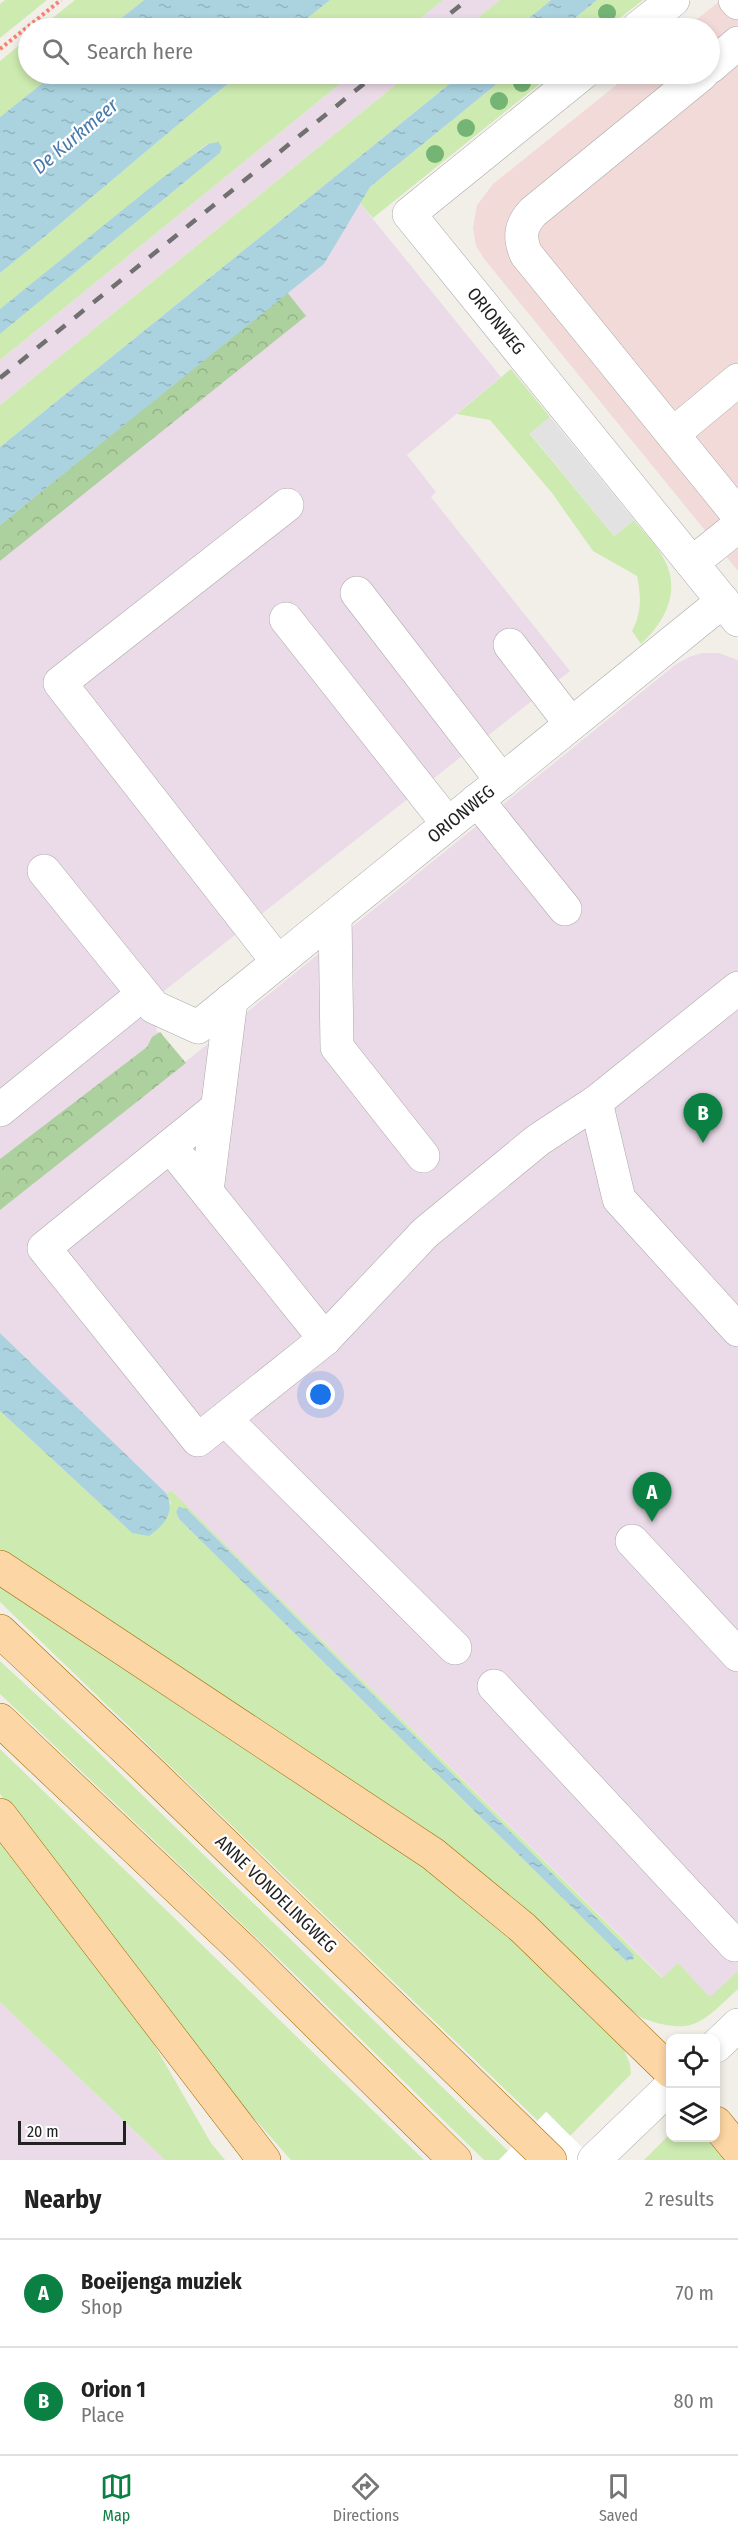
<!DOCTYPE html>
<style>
:root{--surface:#fff;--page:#f6f6f6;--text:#222;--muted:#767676;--line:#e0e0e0;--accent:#0b8043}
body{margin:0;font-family:"Fira Sans Condensed",sans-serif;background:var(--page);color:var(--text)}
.controls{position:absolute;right:18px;bottom:18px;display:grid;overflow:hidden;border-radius:12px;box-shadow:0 3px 9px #0003}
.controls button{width:54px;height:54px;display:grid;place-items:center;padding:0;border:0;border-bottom:2px solid var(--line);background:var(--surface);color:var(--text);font:30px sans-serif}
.scale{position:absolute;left:18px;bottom:15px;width:108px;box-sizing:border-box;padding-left:6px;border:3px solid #222;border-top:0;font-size:16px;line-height:21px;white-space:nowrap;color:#222;-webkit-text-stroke:4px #fff;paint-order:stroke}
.you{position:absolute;left:321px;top:1395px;width:21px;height:21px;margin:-15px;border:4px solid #fff;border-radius:50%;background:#1a73e8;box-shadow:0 0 0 9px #1a73e833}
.badge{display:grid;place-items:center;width:39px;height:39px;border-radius:50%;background:var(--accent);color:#fff;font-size:20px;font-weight:700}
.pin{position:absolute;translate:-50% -50px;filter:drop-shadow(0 2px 3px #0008)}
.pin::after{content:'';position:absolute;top:32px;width:21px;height:18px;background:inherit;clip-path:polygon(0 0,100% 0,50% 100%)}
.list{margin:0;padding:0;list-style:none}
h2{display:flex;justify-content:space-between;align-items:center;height:78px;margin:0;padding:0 24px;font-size:26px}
h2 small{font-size:20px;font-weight:400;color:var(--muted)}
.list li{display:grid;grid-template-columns:39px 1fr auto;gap:18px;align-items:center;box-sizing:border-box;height:108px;padding:0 24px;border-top:2px solid var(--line)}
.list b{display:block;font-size:22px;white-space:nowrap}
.list p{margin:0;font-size:20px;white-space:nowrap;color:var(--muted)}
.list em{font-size:20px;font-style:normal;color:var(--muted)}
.icon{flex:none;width:33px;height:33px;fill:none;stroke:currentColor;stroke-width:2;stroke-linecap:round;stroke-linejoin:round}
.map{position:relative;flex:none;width:738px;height:2160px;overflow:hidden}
.search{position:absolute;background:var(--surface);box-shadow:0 3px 9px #0003;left:18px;right:18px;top:18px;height:66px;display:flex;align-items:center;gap:15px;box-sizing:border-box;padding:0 21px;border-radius:33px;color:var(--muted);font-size:22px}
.sheet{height:294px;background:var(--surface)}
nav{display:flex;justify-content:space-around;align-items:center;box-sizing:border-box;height:84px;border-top:2px solid var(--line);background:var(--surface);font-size:16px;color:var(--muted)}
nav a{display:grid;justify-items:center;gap:3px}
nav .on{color:var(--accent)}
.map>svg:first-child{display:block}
</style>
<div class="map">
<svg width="738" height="2160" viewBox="0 0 738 2160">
<defs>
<pattern id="forest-crowns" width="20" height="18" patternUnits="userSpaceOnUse" patternTransform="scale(1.5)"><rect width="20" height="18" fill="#add19e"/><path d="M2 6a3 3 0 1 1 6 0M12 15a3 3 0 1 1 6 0" fill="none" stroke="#95b388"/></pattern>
<pattern id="water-ripples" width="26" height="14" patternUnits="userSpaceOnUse" patternTransform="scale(1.5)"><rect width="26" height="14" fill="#aad3df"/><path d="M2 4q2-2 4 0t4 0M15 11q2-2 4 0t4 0" fill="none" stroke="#92b5bf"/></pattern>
</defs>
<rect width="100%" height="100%" fill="#f2efe9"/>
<polygon fill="#f2dad9" points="721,0 738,0 738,571 485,260 476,246 473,227 477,205 493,184 630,74 710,74 710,28 686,28"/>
<g fill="#ebdbe8">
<polygon points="443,0 500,0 465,28 408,28"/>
<polygon points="352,74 409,74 0,405 0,360"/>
<polygon points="360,203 501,377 407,455 436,492 431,497 570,671 164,991 156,1030 184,1063 675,665 689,657 702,653 719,653 738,660 738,1971 710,1998 678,1963 663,1978 171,1490 167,1494 0,1333 0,525 324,264"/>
<polygon points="0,2002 165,2160 0,2160"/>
</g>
<g fill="#cdebb0" fill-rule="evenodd">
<polygon points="5,0 47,0 0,38 0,4"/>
<polygon points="75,0 144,0 109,28 40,28"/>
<polygon points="330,0 443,0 408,28 295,28"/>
<polygon points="500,0 551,0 517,28 465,28"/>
<polygon points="597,0 643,0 607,28 563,28"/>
<polygon points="28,38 28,74 54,74 0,117 0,61"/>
<path d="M240 74H352L0 360V334L220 153 222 147 207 144 0 309V273C81 208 159 139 240 74Z"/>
<polygon points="409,74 462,74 0,447 0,405"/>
<polygon points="509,74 552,74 373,218 360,203 370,187"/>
<path d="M511 369 550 417 530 434 614 536 634 520C644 533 658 546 665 561 681 592 664 623 641 644L632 631C642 612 641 596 637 576L593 551 552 493 490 420 457 414Z"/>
<path d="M0 1411 132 1533 171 1504 167 1494 171 1490 662 1978 678 1963 710 1997 738 1971V1989C702 2022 694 2037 642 2018L0 1553ZM187 1509 633 1954 634 1959 626 1961 179 1519 176 1512Z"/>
<polygon points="0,1581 214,1723 484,1910 621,2043 630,2064 631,2074 570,2136 547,2112 538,2121 0,1602"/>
<polygon points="0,1661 92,1746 508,2151 499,2160 484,2160 284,1964 0,1694"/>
<polygon points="0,1749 424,2160 291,2160 214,2073 0,1794"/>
<polygon points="0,1832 140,2020 211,2143 225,2160 165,2160 0,2002"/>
<polygon points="670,2134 670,2138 706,2138 731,2160 644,2160"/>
</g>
<g fill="url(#forest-crowns)">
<polygon points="287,292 306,316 0,561 0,525"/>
<polygon points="160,1032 186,1063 0,1210 0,1159 147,1047 152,1037"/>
</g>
<polygon fill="#e2e2e2" points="550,417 634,520 614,536 530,433"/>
<g fill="url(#water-ripples)">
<polygon points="144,0 330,0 295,28 109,28"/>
<polygon points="551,0 597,0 563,28 517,28"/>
<path d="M54 74H240C159 139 81 208 0 273V117Z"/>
<polygon points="462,74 509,74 370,187 324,264 0,525 0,447"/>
<polygon points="218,142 222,147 220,153 0,334 0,309 161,179 208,144"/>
<path d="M0 1333 167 1494C175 1513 164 1525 149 1536L132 1533 0 1411Z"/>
<polygon points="179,1507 187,1509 633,1954 634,1959 626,1961 179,1519 176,1512"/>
</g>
<polygon fill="#fff" points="546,2112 595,2160 499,2160"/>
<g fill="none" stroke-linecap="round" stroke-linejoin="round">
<defs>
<g id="minor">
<polyline points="735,0 738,3"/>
<polyline points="638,28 673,0"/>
<polyline points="710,67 738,43"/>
<polyline points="582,74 409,214 738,620"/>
<path d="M702 74 533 212C520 226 519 237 526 254L738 515"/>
<polyline points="673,434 738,380"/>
<polyline points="692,563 738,526"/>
<polyline points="357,593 502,781"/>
<polyline points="286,619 448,824"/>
<polyline points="510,645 571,724"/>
<polyline points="477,800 565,909"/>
<polyline points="44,871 154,1007 198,1027 723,601"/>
<polyline points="335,916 337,1047 423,1156"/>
<polyline points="278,962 60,683 287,505"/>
<polyline points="596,1102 619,1199 738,1330"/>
<polyline points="217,1108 44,1248 198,1440 325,1339 425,1233 538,1140 596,1102 738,988"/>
<polyline points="0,1110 143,994"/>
<polyline points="170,1146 325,1339"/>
<polyline points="207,1191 231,1000"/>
<polyline points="225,1419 455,1648"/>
<polyline points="632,1541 738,1655"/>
<polyline points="494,1686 735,1945 738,1943"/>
<polyline points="716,2046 738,2025"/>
<polyline points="594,2160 670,2087"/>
</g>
<g id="major">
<polyline points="0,1567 433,1854 523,1928 670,2071"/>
<polyline points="0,1631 149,1771 550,2160"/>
<polyline points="0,1720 245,1952 455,2160"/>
<polyline points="0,1815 264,2160"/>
<polyline points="716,2123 738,2150"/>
</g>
</defs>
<use href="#minor" stroke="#a9a9a9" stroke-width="34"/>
<use href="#major" stroke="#a06b00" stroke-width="34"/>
<polyline stroke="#fa8072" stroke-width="4" stroke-dasharray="3 3" stroke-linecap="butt" points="0,49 61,0"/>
<use href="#minor" stroke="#fff" stroke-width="33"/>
<use href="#major" stroke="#fcd6a4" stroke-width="33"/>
<g stroke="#707070" stroke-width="4.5" stroke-dasharray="12 12" stroke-linecap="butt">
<polyline points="432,28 467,0"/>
<polyline points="0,378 376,74"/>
</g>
</g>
<g fill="#74b475">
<circle cx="607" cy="13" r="9"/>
<circle cx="522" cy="83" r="9"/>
<circle cx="499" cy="101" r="9"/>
<circle cx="466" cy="128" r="9"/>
<circle cx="435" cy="154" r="9"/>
</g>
<g text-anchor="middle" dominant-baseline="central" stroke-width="4.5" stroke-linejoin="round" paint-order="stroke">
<g font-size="18" fill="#222" stroke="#fff">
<text transform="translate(496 321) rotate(51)">ORIONWEG</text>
<text transform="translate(461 814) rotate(-39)">ORIONWEG</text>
<text transform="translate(276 1894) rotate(44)">ANNE VONDELINGWEG</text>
</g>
<g font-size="20" font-style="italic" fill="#4a7aab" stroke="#fff">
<text transform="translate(75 136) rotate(-40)">De Kurkmeer</text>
</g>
</g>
</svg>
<div class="controls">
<button><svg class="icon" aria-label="locate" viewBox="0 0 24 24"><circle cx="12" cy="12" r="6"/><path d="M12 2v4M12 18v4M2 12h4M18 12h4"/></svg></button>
<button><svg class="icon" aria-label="layers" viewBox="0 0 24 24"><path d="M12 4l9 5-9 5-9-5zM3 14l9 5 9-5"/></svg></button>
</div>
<div class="scale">20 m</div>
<div class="you"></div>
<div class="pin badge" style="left:652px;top:1522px">A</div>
<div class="pin badge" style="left:703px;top:1143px">B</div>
<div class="search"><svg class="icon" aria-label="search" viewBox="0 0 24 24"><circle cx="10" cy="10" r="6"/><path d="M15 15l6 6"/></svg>Search here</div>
</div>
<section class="sheet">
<h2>Nearby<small>2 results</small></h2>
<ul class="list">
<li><span class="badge">A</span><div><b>Boeijenga muziek</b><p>Shop</p></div><em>70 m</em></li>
<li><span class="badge">B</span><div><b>Orion 1</b><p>Place</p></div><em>80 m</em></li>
</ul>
</section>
<nav>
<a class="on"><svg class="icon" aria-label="map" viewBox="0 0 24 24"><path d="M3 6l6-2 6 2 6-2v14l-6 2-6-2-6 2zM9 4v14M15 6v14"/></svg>Map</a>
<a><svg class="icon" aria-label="directions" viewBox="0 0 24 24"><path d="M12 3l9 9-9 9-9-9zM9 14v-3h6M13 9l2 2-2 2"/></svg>Directions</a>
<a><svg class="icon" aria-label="saved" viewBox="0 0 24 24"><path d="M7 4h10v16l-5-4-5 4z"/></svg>Saved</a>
</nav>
